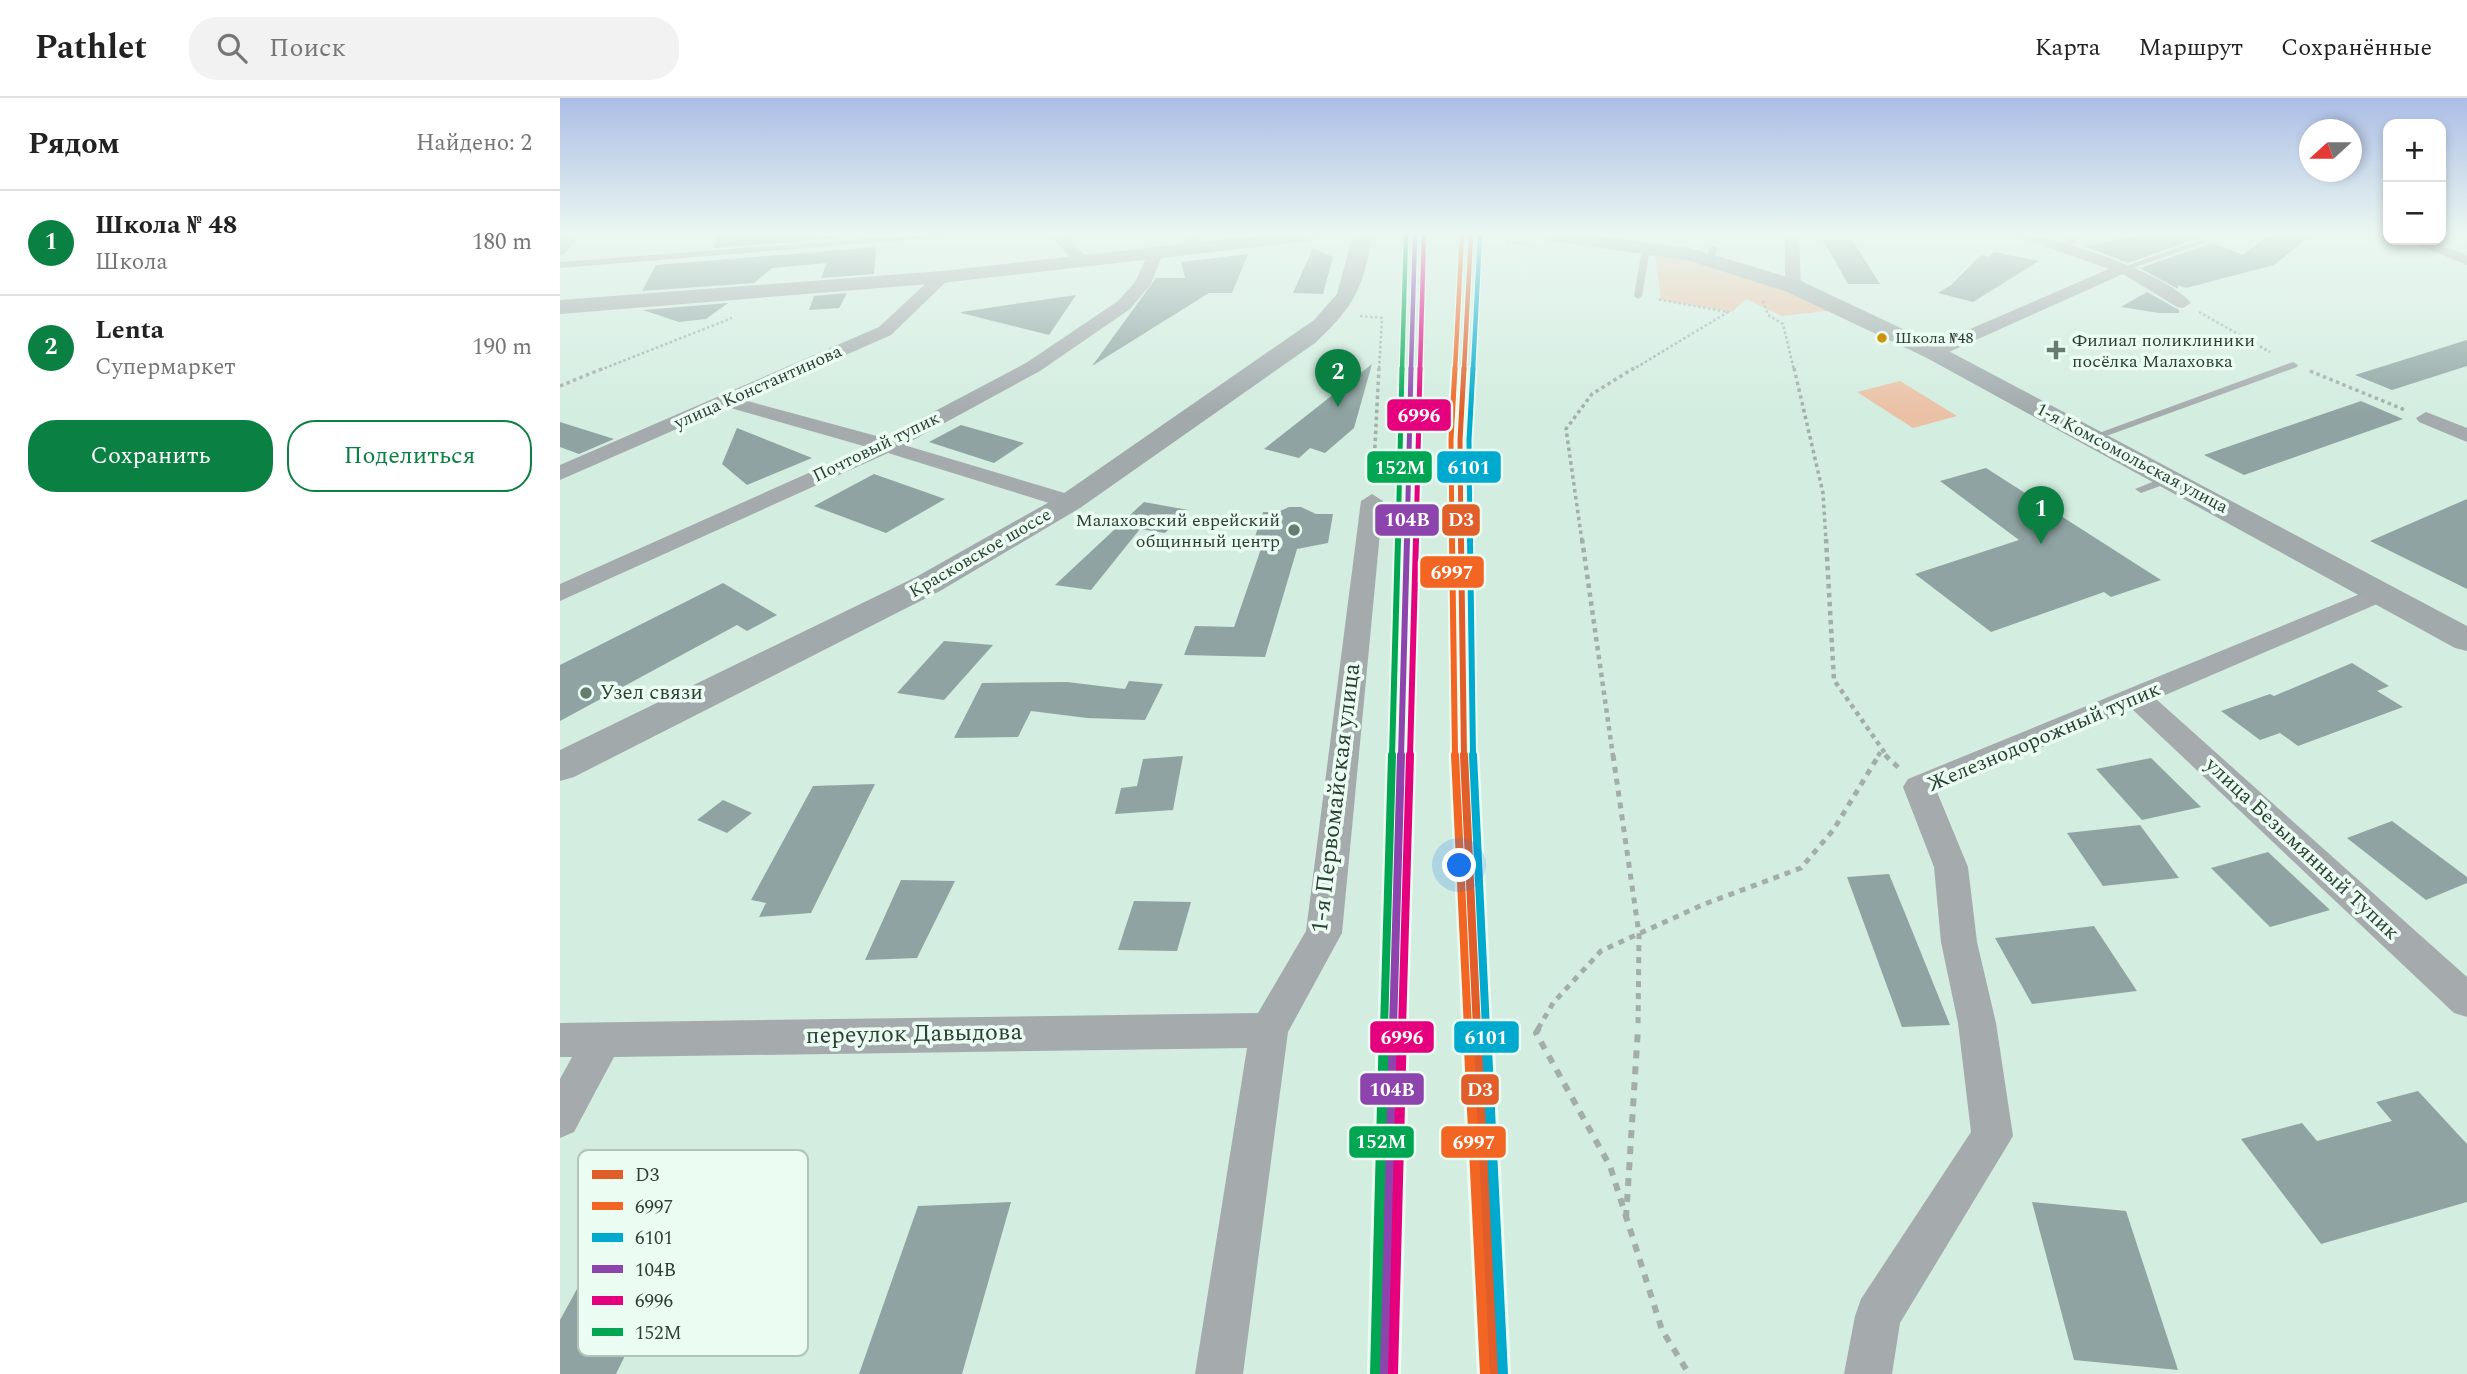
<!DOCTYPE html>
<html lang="ru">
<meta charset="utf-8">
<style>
:root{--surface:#fff;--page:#f2f2f2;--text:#222;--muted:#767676;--line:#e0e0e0;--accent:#0b8043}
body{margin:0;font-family:Spectral,serif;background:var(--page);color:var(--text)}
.controls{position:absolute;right:21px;top:21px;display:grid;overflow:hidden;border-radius:14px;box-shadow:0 4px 10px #0003}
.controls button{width:63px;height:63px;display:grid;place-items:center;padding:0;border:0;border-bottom:2px solid var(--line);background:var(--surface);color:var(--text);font:35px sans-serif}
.compass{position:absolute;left:1739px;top:21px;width:63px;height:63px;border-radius:50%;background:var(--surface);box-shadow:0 4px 10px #0003;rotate:249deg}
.you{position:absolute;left:900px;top:768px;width:24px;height:24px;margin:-18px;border:5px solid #fff;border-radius:50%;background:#1a73e8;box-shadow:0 0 0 10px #1a73e833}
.badge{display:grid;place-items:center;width:46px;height:46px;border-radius:50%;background:var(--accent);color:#fff;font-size:23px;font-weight:700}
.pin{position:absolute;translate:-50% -58px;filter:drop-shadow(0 2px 4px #0008)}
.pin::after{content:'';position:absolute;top:37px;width:24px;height:21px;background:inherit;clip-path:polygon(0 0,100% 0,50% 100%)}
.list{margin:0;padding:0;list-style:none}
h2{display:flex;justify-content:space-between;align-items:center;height:91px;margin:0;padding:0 28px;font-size:30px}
h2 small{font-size:23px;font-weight:400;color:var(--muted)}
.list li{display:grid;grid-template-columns:46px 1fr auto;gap:21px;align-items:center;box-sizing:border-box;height:105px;padding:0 28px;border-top:2px solid var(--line)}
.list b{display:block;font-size:26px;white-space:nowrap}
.list p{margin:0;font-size:23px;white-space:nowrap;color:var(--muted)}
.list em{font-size:23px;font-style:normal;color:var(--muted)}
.actions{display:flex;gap:14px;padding:21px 28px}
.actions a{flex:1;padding:16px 0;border:2px solid var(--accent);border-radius:28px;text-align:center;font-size:24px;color:var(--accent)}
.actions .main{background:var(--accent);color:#fff}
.icon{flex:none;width:38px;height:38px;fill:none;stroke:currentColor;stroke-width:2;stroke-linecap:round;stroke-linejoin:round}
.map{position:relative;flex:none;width:1907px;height:1276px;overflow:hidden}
header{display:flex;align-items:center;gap:42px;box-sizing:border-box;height:98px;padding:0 35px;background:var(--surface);border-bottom:2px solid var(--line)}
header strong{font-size:33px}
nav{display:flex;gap:38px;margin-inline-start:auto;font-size:24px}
.search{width:490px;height:63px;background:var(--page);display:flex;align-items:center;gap:18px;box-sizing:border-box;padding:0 24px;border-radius:28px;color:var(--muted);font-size:26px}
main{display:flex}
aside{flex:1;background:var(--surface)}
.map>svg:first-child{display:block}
</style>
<header>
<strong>Pathlet</strong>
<div class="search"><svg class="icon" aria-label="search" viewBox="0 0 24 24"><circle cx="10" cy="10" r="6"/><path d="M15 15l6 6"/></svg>Поиск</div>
<nav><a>Карта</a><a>Маршрут</a><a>Сохранённые</a></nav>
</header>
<main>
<aside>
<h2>Рядом<small>Найдено: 2</small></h2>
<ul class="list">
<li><span class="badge">1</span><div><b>Школа № 48</b><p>Школа</p></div><em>180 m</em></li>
<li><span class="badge">2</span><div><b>Lenta</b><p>Супермаркет</p></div><em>190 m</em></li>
</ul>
<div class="actions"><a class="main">Сохранить</a><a>Поделиться</a></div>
</aside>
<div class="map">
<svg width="1907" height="1276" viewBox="0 0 1907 1276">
<rect width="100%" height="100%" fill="#d3ede0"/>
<g fill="#ebc1a6">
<path d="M1095 155C1158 166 1217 185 1275 212L1222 218 1186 201 1172 214 1101 202Z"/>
<polygon points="1340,283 1397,318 1353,330 1297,294"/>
</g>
<g fill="#8fa4a2">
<polygon points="157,137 278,137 278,140 154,150"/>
<polygon points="1579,137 1630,137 1638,140 1568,165 1524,148"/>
<polygon points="1709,137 1751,137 1714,167 1626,190 1618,187 1618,191 1580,170 1652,145 1683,157"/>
<polygon points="1263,142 1292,142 1320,186 1288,186"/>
<polygon points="316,149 314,176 261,180 267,165 212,170 194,185 82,193 96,167"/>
<polygon points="753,150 773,159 763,196 733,195"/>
<polygon points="1434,154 1479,163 1413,204 1378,195 1391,187 1421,157 1428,159"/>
<polygon points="688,156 672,195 649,195 532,268 596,180 625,180 621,164"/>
<polygon points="1587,194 1619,212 1619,215 1599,215 1561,209"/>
<polygon points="287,195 279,210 249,212 254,198"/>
<polygon points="516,197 489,237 401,215 401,214"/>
<polygon points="168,205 146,221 119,224 83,212"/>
<polygon points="1907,242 1907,268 1832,292 1795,277"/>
<polygon points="812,266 794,330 765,355 750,350 739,360 704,351"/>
<polygon points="1801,303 1843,321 1684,377 1644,357"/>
<polygon points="0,324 54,341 19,356 0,349"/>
<polygon points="401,327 464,345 434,365 369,344"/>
<polygon points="177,330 252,360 187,387 162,366"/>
<polygon points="1426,370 1601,482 1551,499 1544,494 1431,534 1355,476 1459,442 1380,383"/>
<polygon points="314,376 385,401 326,435 254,408"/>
<polygon points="1907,401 1907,491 1810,443"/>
<polygon points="584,404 628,412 605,435 580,431 531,492 495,487"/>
<polygon points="729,409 741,409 756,416 773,416 768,445 737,451 705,559 624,557 635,528 674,529 703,445 693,445 703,414 718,414"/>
<polygon points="163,485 217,517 187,533 177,527 0,623 0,567"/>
<polygon points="384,543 433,547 384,602 337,595"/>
<polygon points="1792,565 1829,588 1817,593 1843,609 1738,648 1720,635 1700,642 1661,613 1710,596 1714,598"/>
<polygon points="569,583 603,586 585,622 527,620 471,613 458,639 394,640 422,585 507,584 565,591"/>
<polygon points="623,658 613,712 555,716 561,690 577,688 583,661"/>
<polygon points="1591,660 1641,709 1582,722 1536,671"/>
<polygon points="315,686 251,815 199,819 206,805 191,802 253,688"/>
<polygon points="163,702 192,715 167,735 137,722"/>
<polygon points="1832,723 1907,779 1907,785 1866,802 1787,740"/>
<polygon points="1580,727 1619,780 1543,788 1507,735"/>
<polygon points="1708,754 1770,812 1710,829 1651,770"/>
<polygon points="1329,776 1351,830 1390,927 1342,929 1287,779"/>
<polygon points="341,782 395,783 357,860 305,862"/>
<polygon points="574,803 631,804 617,853 558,852"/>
<polygon points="1534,828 1577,893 1472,906 1435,840"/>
<polygon points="1858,993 1907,1046 1907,1104 1761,1146 1681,1041 1742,1025 1757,1043 1832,1023 1816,1004"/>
<polygon points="451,1104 402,1276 299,1276 358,1108"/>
<polygon points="1472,1104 1566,1113 1618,1272 1514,1262"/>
<polygon points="131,1123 56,1276 0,1276 0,1222 52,1127"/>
</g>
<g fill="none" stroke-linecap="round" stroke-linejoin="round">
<g stroke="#a3aeab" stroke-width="2.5" stroke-dasharray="2.5 2.5" stroke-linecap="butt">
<polyline points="947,145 970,146"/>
<polyline points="1203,203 1208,217 1223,226 1234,272"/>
<polyline points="1639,214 1710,254"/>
<polyline points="800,218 822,220 819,272"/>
<polyline points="40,272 172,220"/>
<polyline points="1072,272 1168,214 1096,201"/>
</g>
<g stroke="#a3aeab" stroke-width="3.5" stroke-dasharray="3.5 3.5" stroke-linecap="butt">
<polyline points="1234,270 1263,395 1266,443"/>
<polyline points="1750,273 1845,312"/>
<polyline points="0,288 44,270"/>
<polyline points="813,385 819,270"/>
<polyline points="1022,443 1006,331 1032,296 1074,270"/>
</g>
<g stroke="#a3aeab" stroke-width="4.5" stroke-dasharray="4.5 4.5" stroke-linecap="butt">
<polyline points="1022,441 1053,658"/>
<polyline points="1266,441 1274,582 1327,658"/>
<polyline points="1318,658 1321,653"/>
</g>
<g stroke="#a3aeab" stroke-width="5" stroke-dasharray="6 6" stroke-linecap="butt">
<polyline points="1053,657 1079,836 1078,931"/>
<polyline points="1325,657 1340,671"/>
<polyline points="978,931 993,905 1041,853 1142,807 1241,770 1274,731 1319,657"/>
</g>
<g stroke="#a3aeab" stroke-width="6" stroke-dasharray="8 8" stroke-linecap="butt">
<polyline points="979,930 976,935 1050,1068 1102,1232 1129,1276"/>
<polyline points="1066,1120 1078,930"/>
</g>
<g fill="#a5aaad" fill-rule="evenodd">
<polygon points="357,137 385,137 381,139 0,170 0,164"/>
<polygon points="1516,137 1525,137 1505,152 1499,152 1499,148"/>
<polygon points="1643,141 1650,143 1567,172 1560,170"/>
<polygon points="1086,148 1090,150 1082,198 1078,201 1074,198 1082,150"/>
<polygon points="1153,148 1157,150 1155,161 1151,163 1147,161 1149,150"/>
<polygon points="1733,264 1738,267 1737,269 1538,341 1528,339"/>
<polygon points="1610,377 1614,379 1614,383 1581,395 1575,391"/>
</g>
<g fill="#a5aaad" fill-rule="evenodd">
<polygon points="5,137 20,137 5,155 0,157 0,143"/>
<polygon points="491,137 506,137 528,161 528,167 516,167"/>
<polygon points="622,137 636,137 642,150 639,153 629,153"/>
<polygon points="1225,137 1239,137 1241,188 1233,193 1225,188"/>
<path d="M1453 137C1489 134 1608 176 1631 205L1623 210 1617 209 1563 176 1380 258H1366L1364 254 1366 250 1549 171Z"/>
<polygon points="1845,142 1866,142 1907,157 1907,167"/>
<polygon points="595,150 603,155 591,186 570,211 480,273 344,347 518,399 521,404 518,409 502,409 328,355 0,503 0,486 307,349 167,309 0,382 0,367 319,229 376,176 388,176 388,182 331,237 184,302 324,340 466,265 558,203 575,184 590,152"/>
<polygon points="1866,314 1907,330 1907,344 1859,324 1856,320"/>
<polygon points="812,396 823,403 782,835 728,934 683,1276 635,1276 687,950 54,959 14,1034 0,1040 0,981 12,959 0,959 0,925 698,915 746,833 801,403"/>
<polygon points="1822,487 1831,490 1835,495 1831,500 1596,601 1907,879 1907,919 1894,915 1572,611 1377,694 1408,769 1417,844 1436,925 1453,1038 1340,1225 1332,1276 1284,1276 1295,1218 1301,1201 1411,1034 1398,925 1381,844 1374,769 1343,689 1348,681"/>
</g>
<g fill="#a1a9ab" fill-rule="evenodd">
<polygon points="702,137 759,137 749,143 382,185 0,216 0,202 382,173"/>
<path d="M793 137H812C804 189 794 209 755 245L520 410 380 493 14 679 0 683V652L356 479 500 398 754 222 777 196Z"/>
<polygon points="981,137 1031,137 1130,150 1241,183 1381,249 1907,528 1907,553 1895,550 1365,259 1225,193 1127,162 991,143"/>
</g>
<defs>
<polyline id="rail-1-far4" points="904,272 911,137"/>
<polyline id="rail-1-far3" points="901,443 900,342 904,270"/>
<polyline id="rail-1-far2" points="901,441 904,658"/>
<polyline id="rail-1-far1" points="904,657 917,931"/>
<polyline id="rail-1" points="917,930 934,1276"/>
<polyline id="rail-2-far4" points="895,272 902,137"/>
<polyline id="rail-2-far3" points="892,443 891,342 895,270"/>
<polyline id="rail-2-far2" points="892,441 895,658"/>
<polyline id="rail-2-far1" points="895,657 908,931"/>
<polyline id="rail-2" points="908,930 925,1276"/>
<polyline id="rail-3-far4" points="913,272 920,137"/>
<polyline id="rail-3-far3" points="910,443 909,342 913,270"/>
<polyline id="rail-3-far2" points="910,441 913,658"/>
<polyline id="rail-3-far1" points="913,657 926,931"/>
<polyline id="rail-3" points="926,930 943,1276"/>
<polyline id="rail-4-far4" points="851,272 855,137"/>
<polyline id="rail-4-far3" points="847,443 851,270"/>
<polyline id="rail-4-far2" points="841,658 847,441"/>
<polyline id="rail-4-far1" points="833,931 841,657"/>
<polyline id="rail-4" points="824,1276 833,930"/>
<polyline id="rail-5-far4" points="860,272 864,137"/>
<polyline id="rail-5-far3" points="856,443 860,270"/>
<polyline id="rail-5-far2" points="850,658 856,441"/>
<polyline id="rail-5-far1" points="842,931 850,657"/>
<polyline id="rail-5" points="833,1276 842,930"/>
<polyline id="rail-6-far4" points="842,272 846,137"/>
<polyline id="rail-6-far3" points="838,443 842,270"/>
<polyline id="rail-6-far2" points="832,658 838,441"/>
<polyline id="rail-6-far1" points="824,931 832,657"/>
<polyline id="rail-6" points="815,1276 824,930"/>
</defs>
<use href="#rail-1-far4" stroke="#ebfdf3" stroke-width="7"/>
<use href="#rail-1-far3" stroke="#ebfdf3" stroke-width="9"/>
<use href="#rail-1-far2" stroke="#ebfdf3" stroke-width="10"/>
<use href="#rail-1-far1" stroke="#ebfdf3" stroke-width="13"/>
<use href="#rail-1" stroke="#ebfdf3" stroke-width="16"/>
<use href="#rail-2-far4" stroke="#ebfdf3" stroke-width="7"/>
<use href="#rail-2-far3" stroke="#ebfdf3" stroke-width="9"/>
<use href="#rail-2-far2" stroke="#ebfdf3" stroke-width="10"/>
<use href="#rail-2-far1" stroke="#ebfdf3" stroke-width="13"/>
<use href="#rail-2" stroke="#ebfdf3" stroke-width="16"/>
<use href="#rail-3-far4" stroke="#ebfdf3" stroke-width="7"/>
<use href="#rail-3-far3" stroke="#ebfdf3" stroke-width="9"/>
<use href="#rail-3-far2" stroke="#ebfdf3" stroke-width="10"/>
<use href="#rail-3-far1" stroke="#ebfdf3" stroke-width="13"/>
<use href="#rail-3" stroke="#ebfdf3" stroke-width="16"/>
<use href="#rail-4-far4" stroke="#ebfdf3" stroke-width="7"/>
<use href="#rail-4-far3" stroke="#ebfdf3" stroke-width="9"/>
<use href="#rail-4-far2" stroke="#ebfdf3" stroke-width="10"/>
<use href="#rail-4-far1" stroke="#ebfdf3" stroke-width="13"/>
<use href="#rail-4" stroke="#ebfdf3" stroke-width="16"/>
<use href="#rail-5-far4" stroke="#ebfdf3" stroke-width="7"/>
<use href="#rail-5-far3" stroke="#ebfdf3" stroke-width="9"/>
<use href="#rail-5-far2" stroke="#ebfdf3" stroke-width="10"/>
<use href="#rail-5-far1" stroke="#ebfdf3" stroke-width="13"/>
<use href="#rail-5" stroke="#ebfdf3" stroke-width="16"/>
<use href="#rail-6-far4" stroke="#ebfdf3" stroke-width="7"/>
<use href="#rail-6-far3" stroke="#ebfdf3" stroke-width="9"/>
<use href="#rail-6-far2" stroke="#ebfdf3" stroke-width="10"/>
<use href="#rail-6-far1" stroke="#ebfdf3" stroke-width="13"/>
<use href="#rail-6" stroke="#ebfdf3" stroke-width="16"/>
<use href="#rail-1-far4" stroke="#e15d29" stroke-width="4.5"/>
<use href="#rail-1-far3" stroke="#e15d29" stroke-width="5"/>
<use href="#rail-1-far2" stroke="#e15d29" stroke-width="6"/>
<use href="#rail-1-far1" stroke="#e15d29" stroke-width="8"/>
<use href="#rail-1" stroke="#e15d29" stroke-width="10"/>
<use href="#rail-2-far4" stroke="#f26522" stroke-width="4.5"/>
<use href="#rail-2-far3" stroke="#f26522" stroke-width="5"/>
<use href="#rail-2-far2" stroke="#f26522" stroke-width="6"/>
<use href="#rail-2-far1" stroke="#f26522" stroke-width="8"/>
<use href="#rail-2" stroke="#f26522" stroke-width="10"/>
<use href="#rail-3-far4" stroke="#00a9ce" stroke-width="4.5"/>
<use href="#rail-3-far3" stroke="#00a9ce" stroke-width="5"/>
<use href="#rail-3-far2" stroke="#00a9ce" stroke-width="6"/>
<use href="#rail-3-far1" stroke="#00a9ce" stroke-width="8"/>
<use href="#rail-3" stroke="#00a9ce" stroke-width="10"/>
<use href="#rail-4-far4" stroke="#8e44ad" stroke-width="4.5"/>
<use href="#rail-4-far3" stroke="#8e44ad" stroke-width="5"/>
<use href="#rail-4-far2" stroke="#8e44ad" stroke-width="6"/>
<use href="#rail-4-far1" stroke="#8e44ad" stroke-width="8"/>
<use href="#rail-4" stroke="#8e44ad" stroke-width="10"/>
<use href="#rail-5-far4" stroke="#e5007d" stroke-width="4.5"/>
<use href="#rail-5-far3" stroke="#e5007d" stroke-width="5"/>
<use href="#rail-5-far2" stroke="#e5007d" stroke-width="6"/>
<use href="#rail-5-far1" stroke="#e5007d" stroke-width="8"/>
<use href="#rail-5" stroke="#e5007d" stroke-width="10"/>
<use href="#rail-6-far4" stroke="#00a651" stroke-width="4.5"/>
<use href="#rail-6-far3" stroke="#00a651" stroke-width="5"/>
<use href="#rail-6-far2" stroke="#00a651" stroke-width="6"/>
<use href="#rail-6-far1" stroke="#00a651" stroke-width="8"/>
<use href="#rail-6" stroke="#00a651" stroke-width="10"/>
</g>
<linearGradient id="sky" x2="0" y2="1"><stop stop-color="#abbde5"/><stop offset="0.43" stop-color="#ebf7f1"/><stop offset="1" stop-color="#ebf7f1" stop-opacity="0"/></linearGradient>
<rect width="1907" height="315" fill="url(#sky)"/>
<circle fill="#ce910b" stroke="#ebfdf3" stroke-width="2.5" cx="1322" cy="240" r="6"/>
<g fill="#667c71" stroke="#ebfdf3" stroke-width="2.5">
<path d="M1492.5 241.5h7v7h7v7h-7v7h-7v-7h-7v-7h7z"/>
<circle cx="734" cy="432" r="7"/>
<circle cx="26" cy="595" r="7"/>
</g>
<g text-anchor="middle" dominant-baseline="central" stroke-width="7" stroke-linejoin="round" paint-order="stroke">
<g font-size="16" fill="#2c3f35" stroke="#ebfdf3" text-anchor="start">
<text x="1335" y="240">Школа №48</text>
</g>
<g font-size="18" fill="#2c3f35" stroke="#ebfdf3" text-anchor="start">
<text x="1512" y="242">Филиал поликлиники<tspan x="1512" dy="21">посёлка Малаховка</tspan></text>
<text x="720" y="422" text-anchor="end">Малаховский еврейский<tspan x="720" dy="21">общинный центр</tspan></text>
</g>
<g font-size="18" fill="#2c3f35" stroke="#ebfdf3">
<text transform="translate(198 289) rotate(-24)">улица Константинова</text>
<text transform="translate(316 349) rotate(-26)">Почтовый тупик</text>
<text transform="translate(1572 360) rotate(28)">1-я Комсомольская улица</text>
<text transform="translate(420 455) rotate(-30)">Красковское шоссе</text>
</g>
<g font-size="21" fill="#2c3f35" stroke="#ebfdf3" text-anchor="start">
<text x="40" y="595">Узел связи</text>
</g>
<g font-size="21" fill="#2c3f35" stroke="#ebfdf3">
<text transform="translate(1484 639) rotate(-23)">Железнодорожный тупик</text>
<text transform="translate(1742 751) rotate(43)">улица Безымянный Тупик</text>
</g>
<g font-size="24" fill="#2c3f35" stroke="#ebfdf3">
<text transform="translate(776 700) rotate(-83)">1-я Первомайская улица</text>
<text transform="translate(354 936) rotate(-1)">переулок Давыдова</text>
</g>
</g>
<rect x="18" y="1052" width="230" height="206" rx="10" fill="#ebfdf3" stroke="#b2c4ba" stroke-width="2"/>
<rect x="32" y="1072" width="31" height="9" fill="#e15d29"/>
<rect x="32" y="1104" width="31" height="8" fill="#f26522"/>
<rect x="32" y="1135" width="31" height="9" fill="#00a9ce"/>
<rect x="32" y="1167" width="31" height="8" fill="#8e44ad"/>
<rect x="32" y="1198" width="31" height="9" fill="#e5007d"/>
<rect x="32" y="1230" width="31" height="8" fill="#00a651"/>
<g font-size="19" fill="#2c3f35">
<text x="75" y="1083">D3</text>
<text x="75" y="1115">6997</text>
<text x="75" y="1146">6101</text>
<text x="75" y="1178">104В</text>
<text x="75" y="1209">6996</text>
<text x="75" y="1241">152М</text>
</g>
<g stroke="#ebfdf3" stroke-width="2.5">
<rect x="826" y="300" width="66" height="34" rx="7" fill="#e5007d"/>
<rect x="876" y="352" width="66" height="34" rx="7" fill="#00a9ce"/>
<rect x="806" y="352" width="67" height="34" rx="7" fill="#00a651"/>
<rect x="881" y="405" width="40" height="34" rx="7" fill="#e15d29"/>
<rect x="814" y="405" width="66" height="34" rx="7" fill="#8e44ad"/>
<rect x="859" y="457" width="66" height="34" rx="7" fill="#f26522"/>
<rect x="809" y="922" width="66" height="34" rx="7" fill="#e5007d"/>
<rect x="893" y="922" width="67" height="34" rx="7" fill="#00a9ce"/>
<rect x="799" y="974" width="66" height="34" rx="7" fill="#8e44ad"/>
<rect x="900" y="975" width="40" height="33" rx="7" fill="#e15d29"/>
<rect x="788" y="1027" width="67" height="34" rx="7" fill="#00a651"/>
<rect x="880" y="1027" width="67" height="34" rx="7" fill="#f26522"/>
</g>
<g font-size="19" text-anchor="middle" font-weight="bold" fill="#fff">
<text x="859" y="324">6996</text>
<text x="909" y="376">6101</text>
<text x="840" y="376">152М</text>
<text x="901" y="428">D3</text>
<text x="847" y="428">104В</text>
<text x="892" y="481">6997</text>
<text x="842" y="946">6996</text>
<text x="926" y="946">6101</text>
<text x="832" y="998">104В</text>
<text x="920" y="998">D3</text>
<text x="821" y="1050">152М</text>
<text x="914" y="1051">6997</text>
</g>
</svg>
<div class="controls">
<button>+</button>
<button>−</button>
</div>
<svg class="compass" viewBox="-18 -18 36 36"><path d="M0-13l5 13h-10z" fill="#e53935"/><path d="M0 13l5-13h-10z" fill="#767676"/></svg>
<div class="you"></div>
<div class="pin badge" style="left:1481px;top:446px">1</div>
<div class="pin badge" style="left:778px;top:309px">2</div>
</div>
</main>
